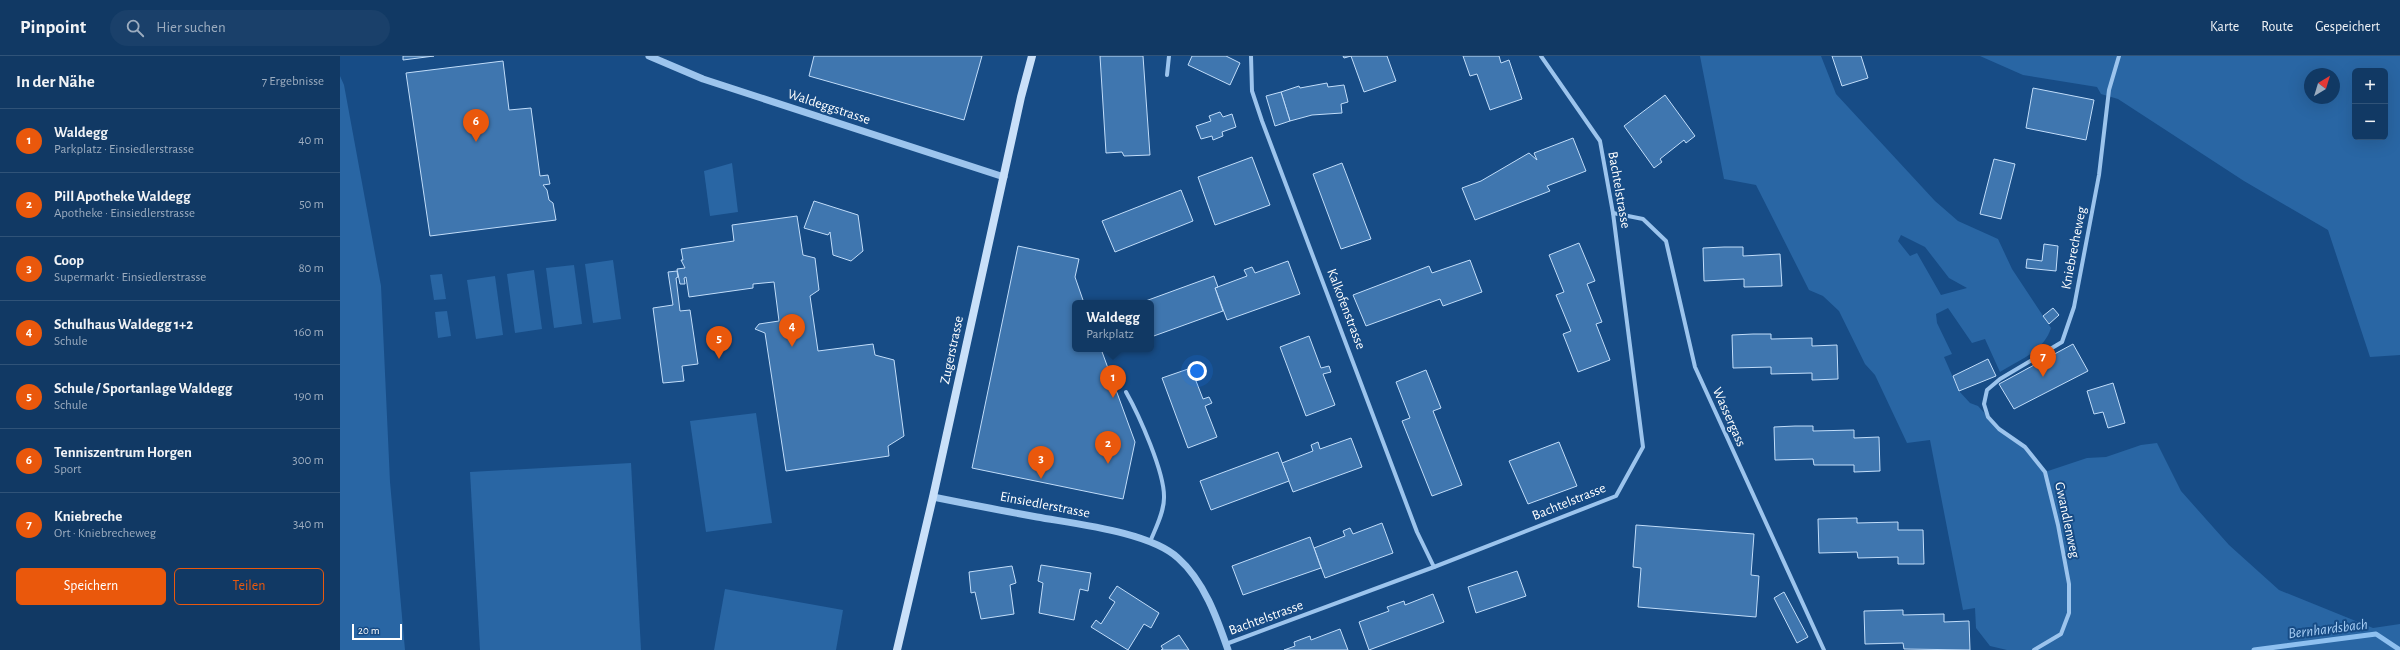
<!DOCTYPE html>
<html lang="de">
<meta charset="utf-8">
<style>
:root{--surface:#113964;--page:#1a406a;--text:#f1f3f6;--muted:#9cacbf;--line:#305378;--accent:#ea580c}
body{margin:0;font-family:"Alegreya Sans",sans-serif;background:var(--page);color:var(--text)}
.controls{position:absolute;right:12px;top:12px;display:grid;overflow:hidden;border-radius:6px;box-shadow:0 4px 16px #0002}
.controls button{width:36px;height:36px;display:grid;place-items:center;padding:0;border:0;border-bottom:1px solid var(--line);background:var(--surface);color:var(--text);font:20px sans-serif}
.compass{position:absolute;left:1964px;top:12px;width:36px;height:36px;border-radius:50%;background:var(--surface);box-shadow:0 4px 16px #0002;rotate:38deg}
.scale{position:absolute;left:12px;bottom:10px;width:50px;box-sizing:border-box;padding-left:4px;border:2px solid #fff;border-top:0;font-size:11px;line-height:14px;white-space:nowrap;color:#fff;-webkit-text-stroke:3px #174c86;paint-order:stroke}
.you{position:absolute;left:857px;top:315px;width:14px;height:14px;margin:-10px;border:3px solid #fff;border-radius:50%;background:#1a73e8;box-shadow:0 0 0 6px #1a73e833}
.badge{display:grid;place-items:center;width:26px;height:26px;border-radius:50%;background:var(--accent);color:#fff;font-size:13px;font-weight:700}
.pin{position:absolute;translate:-50% -33px;filter:drop-shadow(0 1px 2px #0008)}
.pin::after{content:'';position:absolute;top:21px;width:14px;height:12px;background:inherit;clip-path:polygon(0 0,100% 0,50% 100%)}
.popup{position:absolute;left:732px;top:244px;width:82px;height:52px;box-sizing:border-box;display:grid;place-content:center;border-radius:6px;background:var(--surface);filter:drop-shadow(0 1px 3px #0005);font-size:13px;white-space:nowrap;color:var(--muted)}
.popup b{font-size:15px;color:var(--text)}
.popup::after{content:'';position:absolute;left:50%;top:100%;margin-left:-8px;border:8px solid transparent;border-top-color:var(--surface)}
.list{margin:0;padding:0;list-style:none}
h2{display:flex;justify-content:space-between;align-items:center;height:52px;margin:0;padding:0 16px;font-size:17px}
h2 small{font-size:13px;font-weight:400;color:var(--muted)}
.list li{display:grid;grid-template-columns:26px 1fr auto;gap:12px;align-items:center;box-sizing:border-box;height:64px;padding:0 16px;border-top:1px solid var(--line)}
.list b{display:block;font-size:15px;white-space:nowrap}
.list p{margin:0;font-size:13px;white-space:nowrap;color:var(--muted)}
.list em{font-size:13px;font-style:normal;color:var(--muted)}
.actions{display:flex;gap:8px;padding:12px 16px}
.actions a{flex:1;padding:9px 0;border:1px solid var(--accent);border-radius:6px;text-align:center;font-size:14px;color:var(--accent)}
.actions .main{background:var(--accent);color:#fff}
.icon{flex:none;width:22px;height:22px;fill:none;stroke:currentColor;stroke-width:2;stroke-linecap:round;stroke-linejoin:round}
.map{position:relative;flex:none;width:2060px;height:594px;overflow:hidden}
header{display:flex;align-items:center;gap:24px;box-sizing:border-box;height:56px;padding:0 20px;background:var(--surface);border-bottom:1px solid var(--line)}
header strong{font-size:19px}
nav{display:flex;gap:22px;margin-inline-start:auto;font-size:14px}
.search{width:280px;height:36px;background:var(--page);display:flex;align-items:center;gap:10px;box-sizing:border-box;padding:0 14px;border-radius:22px;color:var(--muted);font-size:15px}
main{display:flex}
aside{flex:1;background:var(--surface)}
.map>svg:first-child{display:block}
</style>
<header>
<strong>Pinpoint</strong>
<div class="search"><svg class="icon" aria-label="search" viewBox="0 0 24 24"><circle cx="10" cy="10" r="6"/><path d="M15 15l6 6"/></svg>Hier suchen</div>
<nav><a>Karte</a><a>Route</a><a>Gespeichert</a></nav>
</header>
<main>
<aside>
<h2>In der Nähe<small>7 Ergebnisse</small></h2>
<ul class="list">
<li><span class="badge">1</span><div><b>Waldegg</b><p>Parkplatz · Einsiedlerstrasse</p></div><em>40 m</em></li>
<li><span class="badge">2</span><div><b>Pill Apotheke Waldegg</b><p>Apotheke · Einsiedlerstrasse</p></div><em>50 m</em></li>
<li><span class="badge">3</span><div><b>Coop</b><p>Supermarkt · Einsiedlerstrasse</p></div><em>80 m</em></li>
<li><span class="badge">4</span><div><b>Schulhaus Waldegg 1+2</b><p>Schule</p></div><em>160 m</em></li>
<li><span class="badge">5</span><div><b>Schule / Sportanlage Waldegg</b><p>Schule</p></div><em>190 m</em></li>
<li><span class="badge">6</span><div><b>Tenniszentrum Horgen</b><p>Sport</p></div><em>300 m</em></li>
<li><span class="badge">7</span><div><b>Kniebreche</b><p>Ort · Kniebrecheweg</p></div><em>340 m</em></li>
</ul>
<div class="actions"><a class="main">Speichern</a><a>Teilen</a></div>
</aside>
<div class="map">
<svg width="2060" height="594" viewBox="0 0 2060 594">
<rect width="100%" height="100%" fill="#174c86"/>
<g fill="#2966a4" fill-rule="evenodd">
<path d="M1360 0H1481L1496 38 1595 145 1618 165 1658 183 1672 213 1711 272C1704 295 1679 304 1660 316L1645 283 1632 287 1608 252 1596 258 1597 267 1612 298 1604 301 1619 335 1630 347 1638 350 1659 373 1685 391 1705 416 1747 402 1766 401 1801 389 1817 387 1841 435 1889 489 1939 534 2033 572 2060 568V594H1667L1650 590 1636 572 1635 552 1623 554 1590 384 1567 387 1535 319 1525 308 1499 255 1483 240 1469 234 1416 129 1384 123ZM1561 179 1585 191 1609 222 1627 232 1601 239 1577 197 1570 200 1558 185Z"/>
<path d="M1640 0H2060V299L2030 301 1988 174 1904 125 1778 43 1761 38 1757 31 1683 19ZM2015 15H2045V81H2015ZM1970 18H1994V42H1970Z"/>
<polygon points="0,20 4,29 41,230 50,426 65,594 0,594"/>
<polygon points="392,107 398,156 370,160 364,115"/>
<polygon points="273,204 281,263 253,267 245,208"/>
<polygon points="234,209 242,268 214,272 206,212"/>
<polygon points="194,214 202,273 175,277 167,218"/>
<polygon points="102,218 106,243 94,244 90,219"/>
<polygon points="155,220 163,279 136,283 127,224"/>
<polygon points="107,255 111,280 98,282 95,256"/>
<polygon points="416,357 432,467 366,476 350,365"/>
<polygon points="291,407 301,594 140,594 130,416"/>
<polygon points="385,533 503,554 496,594 374,594"/>
</g>
<g fill="none" stroke-linecap="round" stroke-linejoin="round">
<polyline stroke="#8ec0f0" stroke-width="5" points="1914,594 2036,578 2060,594"/>
</g>
<g fill="#3f76af" stroke="#c1ddfa">
<polygon points="63,0 94,0 63,4"/>
<polygon points="474,0 642,0 624,64 469,20"/>
<polygon points="760,0 803,0 810,99 784,100 782,96 766,97"/>
<polygon points="852,0 886,0 900,7 890,29 848,9"/>
<polygon points="1003,0 1047,0 1056,25 1024,36 1011,0 1004,2"/>
<polygon points="1123,0 1159,0 1161,7 1169,4 1182,43 1150,54 1137,18 1130,20"/>
<polygon points="1492,0 1521,0 1528,22 1502,30"/>
<polygon points="163,5 169,54 191,52 200,120 208,119 210,128 203,129 207,134 209,144 213,147 216,164 90,180 66,17"/>
<polygon points="987,27 988,31 1004,29 1008,46 1001,48 1002,57 972,59 950,65 941,36 959,30 960,32"/>
<polygon points="1693,32 1754,44 1746,84 1686,72"/>
<polygon points="941,36 950,65 935,70 926,40"/>
<polygon points="1325,39 1355,80 1346,87 1344,84 1320,103 1322,106 1314,112 1284,70"/>
<polygon points="880,56 883,61 892,58 896,71 882,76 883,80 873,84 872,80 861,83 856,70 871,65 869,60"/>
<polygon points="1233,82 1246,115 1207,130 1210,135 1135,164 1122,132 1141,125 1189,97 1197,104 1194,97"/>
<polygon points="912,101 930,149 875,169 858,121"/>
<polygon points="1654,103 1675,108 1661,163 1640,158"/>
<polygon points="1002,107 1031,183 1001,193 973,118"/>
<polygon points="841,134 853,165 775,196 762,165"/>
<polygon points="474,145 518,159 523,195 511,205 493,199 490,176 488,179 464,172"/>
<polygon points="457,160 463,199 475,202 479,234 470,240 478,295 533,288 535,299 554,304 564,380 548,390 549,400 446,415 425,277 415,273 419,268 439,265 434,226 413,228 413,232 349,241 346,221 344,222 345,228 340,228 337,213 345,212 341,204 343,204 341,193 394,185 392,169"/>
<polygon points="1239,187 1255,225 1247,228 1262,266 1256,268 1270,304 1238,316 1223,278 1231,275 1216,239 1224,236 1209,199"/>
<polygon points="1704,188 1718,190 1716,215 1686,212 1687,203 1702,205"/>
<polygon points="678,190 739,203 735,221 744,247 735,247 735,293 761,293 795,386 783,443 632,412"/>
<polygon points="1384,191 1403,191 1403,200 1440,198 1442,230 1404,231 1404,223 1364,225 1363,192"/>
<polygon points="1130,204 1142,236 1103,250 1100,243 1026,270 1013,239 1089,210 1092,217"/>
<polygon points="948,205 960,238 887,264 875,232 907,220 904,214 912,211 915,217"/>
<polygon points="337,215 338,221 336,222 340,255 350,254 358,308 342,310 344,325 323,327 313,252 333,249 328,216"/>
<polygon points="874,220 878,231 875,232 883,255 811,281 811,247 800,247"/>
<polygon points="1713,252 1719,259 1709,268 1703,260"/>
<polygon points="1413,278 1431,278 1431,283 1472,282 1472,290 1497,289 1498,323 1472,324 1472,317 1431,318 1431,311 1393,312 1392,279"/>
<polygon points="969,280 981,312 989,310 991,316 983,318 995,349 966,360 940,291"/>
<polygon points="1733,288 1748,315 1674,353 1659,328"/>
<polygon points="1648,303 1656,320 1619,335 1613,320"/>
<polygon points="851,312 863,343 869,341 872,347 865,350 877,381 848,392 822,322"/>
<polygon points="1086,314 1101,352 1093,355 1122,429 1092,440 1062,365 1070,362 1056,326"/>
<polygon points="1773,327 1785,367 1768,372 1763,356 1754,358 1747,335"/>
<polygon points="1455,370 1473,370 1473,375 1514,374 1514,382 1539,381 1540,415 1514,416 1514,409 1474,409 1473,403 1435,404 1434,371"/>
<polygon points="1011,382 1022,411 953,436 942,407 973,395 971,389 978,386 980,393"/>
<polygon points="1219,386 1237,430 1188,448 1169,405"/>
<polygon points="938,396 949,425 871,454 860,425"/>
<polygon points="1517,462 1517,467 1558,466 1558,474 1583,474 1584,508 1558,508 1558,501 1518,502 1517,496 1479,497 1478,463"/>
<polygon points="1042,467 1053,497 985,522 974,492 1005,480 1003,475 1010,472 1013,478"/>
<polygon points="1296,469 1414,478 1411,519 1419,520 1416,561 1298,551 1301,512 1293,511"/>
<polygon points="970,481 981,512 903,539 892,510"/>
<polygon points="701,509 751,517 748,535 740,533 734,564 699,557 703,527 698,525"/>
<polygon points="672,510 676,527 670,529 674,558 641,563 635,536 631,537 629,516"/>
<polygon points="1177,515 1186,540 1136,557 1128,531"/>
<polygon points="777,530 819,557 811,572 804,568 788,594 751,571 756,564 761,568 775,546 769,542"/>
<polygon points="1444,536 1468,581 1457,587 1434,542"/>
<polygon points="1093,538 1104,566 1029,594 1019,566 1049,555 1047,551 1064,545 1065,549"/>
<polygon points="1563,554 1563,559 1604,558 1604,566 1629,565 1630,594 1564,593 1563,587 1525,588 1524,555"/>
<polygon points="1000,573 1008,594 944,594 955,590 954,586 970,580 971,584"/>
<polygon points="839,579 849,594 821,594 823,593 821,590"/>
</g>
<g fill="none" stroke-linecap="round" stroke-linejoin="round">
<g stroke="#9cc4ed" stroke-width="4">
<polyline points="911,0 912,35 922,65 1077,476 1094,511"/>
<polyline points="827,19 829,0"/>
<polyline points="1273,157 1303,163 1326,185 1355,311 1484,594"/>
<path d="M786 336C799 359 825 417 824 442 824 457 815 473 810 486"/>
<polyline points="886,588 1094,511 1276,440 1303,391 1273,157 1260,85 1201,0"/>
<polyline points="1694,594 1721,578 1729,557 1729,528 1718,469 1705,416 1685,391 1659,373 1648,361 1644,348 1647,334 1660,323 1722,286 1734,251 1759,119 1769,34 1779,0"/>
</g>
<g stroke="#9cc4ed" stroke-width="7">
<polyline points="309,0 363,23 664,121"/>
<path d="M593 441C628 448 663 455 697 461 736 468 810 476 838 502 864 525 877 562 888 594"/>
</g>
<polyline stroke="#c9e0f9" stroke-width="8" points="557,594 593,441 681,41 692,0"/>
</g>
<g text-anchor="middle" dominant-baseline="central" stroke-width="4" stroke-linejoin="round" paint-order="stroke">
<g font-size="14" fill="#fff" stroke="#174c86">
<text transform="translate(489 51) rotate(18)">Waldeggstrasse</text>
<text transform="translate(1279 134) rotate(80)">Bachtelstrasse</text>
<text transform="translate(1734 192) rotate(-79)">Kniebrecheweg</text>
<text transform="translate(1006 253) rotate(69)">Kalkofenstrasse</text>
<text transform="translate(612 294) rotate(-78)">Zugerstrasse</text>
<text transform="translate(1389 361) rotate(66)">Wassergass</text>
<text transform="translate(1229 446) rotate(-22)">Bachtelstrasse</text>
<text transform="translate(705 449) rotate(11)">Einsiedlerstrasse</text>
<text transform="translate(1727 464) rotate(78)">Gwandlenweg</text>
<text transform="translate(926 562) rotate(-20)">Bachtelstrasse</text>
</g>
<g font-size="15" font-style="italic" fill="#a7cef5" stroke="#174c86">
<text transform="translate(1988 573) rotate(-7)">Bernhardsbach</text>
</g>
</g>
</svg>
<div class="controls">
<button>+</button>
<button>−</button>
</div>
<svg class="compass" viewBox="-18 -18 36 36"><path d="M0-13l5 13h-10z" fill="#e53935"/><path d="M0 13l5-13h-10z" fill="#9cacbf"/></svg>
<div class="scale">20 m</div>
<div class="you"></div>
<div class="pin badge" style="left:773px;top:342px">1</div>
<div class="popup"><b>Waldegg</b>Parkplatz</div>
<div class="pin badge" style="left:768px;top:408px">2</div>
<div class="pin badge" style="left:701px;top:423px">3</div>
<div class="pin badge" style="left:452px;top:291px">4</div>
<div class="pin badge" style="left:379px;top:303px">5</div>
<div class="pin badge" style="left:136px;top:86px">6</div>
<div class="pin badge" style="left:1703px;top:321px">7</div>
</div>
</main>
